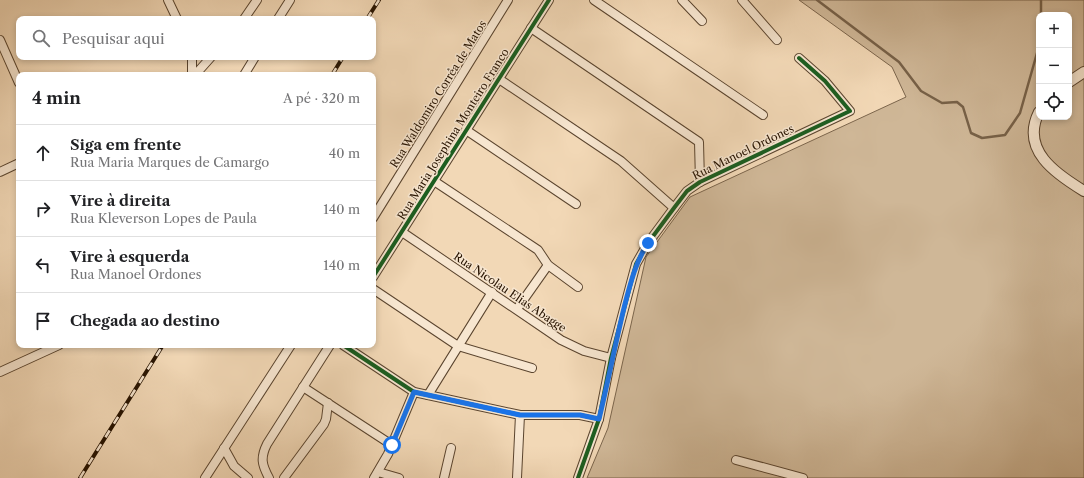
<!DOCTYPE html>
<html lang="pt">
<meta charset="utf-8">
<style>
:root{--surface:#fff;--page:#f2f2f2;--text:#202124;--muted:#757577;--line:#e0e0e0}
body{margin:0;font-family:"Libre Caslon Text",serif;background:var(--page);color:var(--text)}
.controls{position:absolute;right:12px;top:12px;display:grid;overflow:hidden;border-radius:8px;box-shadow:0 2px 6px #0003}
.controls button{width:36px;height:36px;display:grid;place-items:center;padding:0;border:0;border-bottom:1px solid var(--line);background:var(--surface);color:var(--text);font:20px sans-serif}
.stop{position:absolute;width:12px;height:12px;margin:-9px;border:3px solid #1a73e8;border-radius:50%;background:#fff}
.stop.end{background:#1a73e8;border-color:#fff;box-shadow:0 1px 4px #0008}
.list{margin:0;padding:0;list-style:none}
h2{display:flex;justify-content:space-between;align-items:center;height:52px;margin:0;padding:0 16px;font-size:17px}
h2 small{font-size:13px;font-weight:400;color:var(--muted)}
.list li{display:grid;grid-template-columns:26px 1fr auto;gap:12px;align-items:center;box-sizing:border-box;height:56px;padding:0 16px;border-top:1px solid var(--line)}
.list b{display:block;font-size:15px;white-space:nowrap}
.list p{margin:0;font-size:13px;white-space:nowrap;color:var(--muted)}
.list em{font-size:13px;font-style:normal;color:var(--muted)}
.icon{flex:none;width:22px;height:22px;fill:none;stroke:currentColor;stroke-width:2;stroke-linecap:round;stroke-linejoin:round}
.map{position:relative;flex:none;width:1084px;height:478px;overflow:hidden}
.search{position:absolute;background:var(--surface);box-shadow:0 2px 6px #0003;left:16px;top:16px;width:360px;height:44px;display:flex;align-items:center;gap:10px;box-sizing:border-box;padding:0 14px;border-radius:8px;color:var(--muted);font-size:15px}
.panel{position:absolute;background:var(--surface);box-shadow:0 2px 6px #0003;left:16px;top:72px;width:360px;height:276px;border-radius:8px}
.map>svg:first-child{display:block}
</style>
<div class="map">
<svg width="1084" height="478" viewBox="0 0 1084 478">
<rect width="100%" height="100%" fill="#f2d8b6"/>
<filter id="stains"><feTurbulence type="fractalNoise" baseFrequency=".005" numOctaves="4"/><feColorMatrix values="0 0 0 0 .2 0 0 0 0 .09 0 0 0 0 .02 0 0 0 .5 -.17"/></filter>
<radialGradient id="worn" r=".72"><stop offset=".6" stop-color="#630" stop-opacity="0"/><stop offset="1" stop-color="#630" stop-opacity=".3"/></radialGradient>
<path fill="#cfb797" stroke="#7b654c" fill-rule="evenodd" d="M799 0H1084V478H587L608 428 646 257 690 197 906 97 892 67ZM1039 15H1069V117H1039Z"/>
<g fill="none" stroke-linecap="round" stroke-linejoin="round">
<g stroke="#776148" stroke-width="2.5">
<polyline points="817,0 899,62 921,91 942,103 957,102 963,107 971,133 982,138 1005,135 1020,113 1039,46"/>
<polyline points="1041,15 1041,0"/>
</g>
<defs>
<g id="minor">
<polyline points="168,0 177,19"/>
<polyline points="594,0 763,115"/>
<polyline points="682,0 702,21"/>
<polyline points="742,0 777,40"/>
<polyline points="244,19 257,0"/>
<polyline points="278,19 290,0"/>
<polyline points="531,28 699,142 700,182"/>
<polyline points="0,40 19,83"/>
<polyline points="192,75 192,57"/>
<polyline points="195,75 211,57"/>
<polyline points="244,75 255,57"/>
<polyline points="499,79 621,161 674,208"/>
<polyline points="466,130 576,204"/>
<polyline points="0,172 19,163"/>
<polyline points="434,181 538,250 548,265 578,287"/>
<polyline points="373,218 508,0"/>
<polyline points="402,232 561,340 584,351 611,358"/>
<polyline points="373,277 549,0"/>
<polyline points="373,289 458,346 532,368"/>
<polyline points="517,309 548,265"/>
<polyline points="343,345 414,392 520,415 580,415 599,419"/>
<polyline points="0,372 59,345"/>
<polyline points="303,387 392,445"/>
<polyline points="428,395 492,292"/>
<polyline points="224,448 234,466 248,478"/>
<polyline points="736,460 803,478"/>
<polyline points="378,472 399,478"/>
<polyline points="205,478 291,345"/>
<path d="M269 478C262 465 260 458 267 444L330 345"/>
<polyline points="284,478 324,424 326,419 328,403"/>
<polyline points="374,478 388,454 414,392"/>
<polyline points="444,478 451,448"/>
<polyline points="517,478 520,415"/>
<polyline points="578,478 599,419 611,358 636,264 648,243 674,208 687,191 700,182 850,111 825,81 799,58"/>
</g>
<g id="tertiary">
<polyline points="1069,82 1084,72"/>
<path d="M1039 112C1020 150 1056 174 1084 191"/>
</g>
</defs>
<use href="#minor" stroke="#5a442e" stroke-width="10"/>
<use href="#tertiary" stroke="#5a442e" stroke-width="12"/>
<use href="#minor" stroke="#f7e6d0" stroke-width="8"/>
<use href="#tertiary" stroke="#f7e6d0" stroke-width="10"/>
<defs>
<g id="rail">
<polyline points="367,19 379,0"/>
<polyline points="332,75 343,57"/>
<polyline points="80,478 163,345"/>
</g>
</defs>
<use href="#rail" stroke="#271300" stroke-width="4"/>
<use href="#rail" stroke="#f7e6d0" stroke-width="2.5" stroke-dasharray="8" stroke-linecap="butt"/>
<defs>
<g id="cycleway">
<polyline points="373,277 549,0"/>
<polyline points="343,345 414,392 520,415 580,415 599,419"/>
<polyline points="578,478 599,419 611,358 636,264 648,243 674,208 687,191 700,182 850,111 825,81 799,58"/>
</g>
</defs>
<use href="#cycleway" stroke="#f7e6d0" stroke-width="6"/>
<use href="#cycleway" stroke="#1b5e20" stroke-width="4"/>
</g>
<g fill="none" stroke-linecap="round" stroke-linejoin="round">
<path stroke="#1a73e8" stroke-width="5" d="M392 445 414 392 520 415H580L599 419C608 382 615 345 624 308 630 285 635 263 648 243"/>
</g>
<g text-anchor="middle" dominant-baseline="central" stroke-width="3" stroke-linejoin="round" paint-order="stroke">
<g font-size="11" fill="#271300" stroke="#f7e6d0">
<text transform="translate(438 94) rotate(-58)">Rua Waldomiro Corrêa de Matos</text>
<text transform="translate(453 134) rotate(-58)">Rua Maria Josephina Monteiro Franco</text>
<text transform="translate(743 152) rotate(-26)">Rua Manoel Ordones</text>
<text transform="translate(510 292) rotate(34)">Rua Nicolau Elias Abagge</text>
</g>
</g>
<rect width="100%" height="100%" filter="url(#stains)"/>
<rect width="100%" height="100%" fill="url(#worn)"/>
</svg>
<div class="controls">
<button>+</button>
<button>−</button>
<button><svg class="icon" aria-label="locate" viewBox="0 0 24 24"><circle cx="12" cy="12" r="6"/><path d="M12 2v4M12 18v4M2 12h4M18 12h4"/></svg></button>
</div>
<div class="stop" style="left:392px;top:445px"></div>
<div class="stop end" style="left:648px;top:243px"></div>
<div class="search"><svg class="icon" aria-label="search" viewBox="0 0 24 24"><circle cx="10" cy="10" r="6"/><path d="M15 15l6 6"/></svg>Pesquisar aqui</div>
<section class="panel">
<h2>4 min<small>A pé · 320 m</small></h2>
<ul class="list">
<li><svg class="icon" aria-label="ahead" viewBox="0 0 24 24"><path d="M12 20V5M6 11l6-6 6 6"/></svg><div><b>Siga em frente</b><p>Rua Maria Marques de Camargo</p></div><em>40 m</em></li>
<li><svg class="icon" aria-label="right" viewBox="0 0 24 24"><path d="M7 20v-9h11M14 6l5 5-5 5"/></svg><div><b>Vire à direita</b><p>Rua Kleverson Lopes de Paula</p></div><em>140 m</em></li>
<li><svg class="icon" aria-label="left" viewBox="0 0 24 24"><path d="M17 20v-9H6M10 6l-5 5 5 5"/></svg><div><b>Vire à esquerda</b><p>Rua Manoel Ordones</p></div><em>140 m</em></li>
<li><svg class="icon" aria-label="arrive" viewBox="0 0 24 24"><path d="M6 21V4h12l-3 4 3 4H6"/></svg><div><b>Chegada ao destino</b></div></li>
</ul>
</section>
</div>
